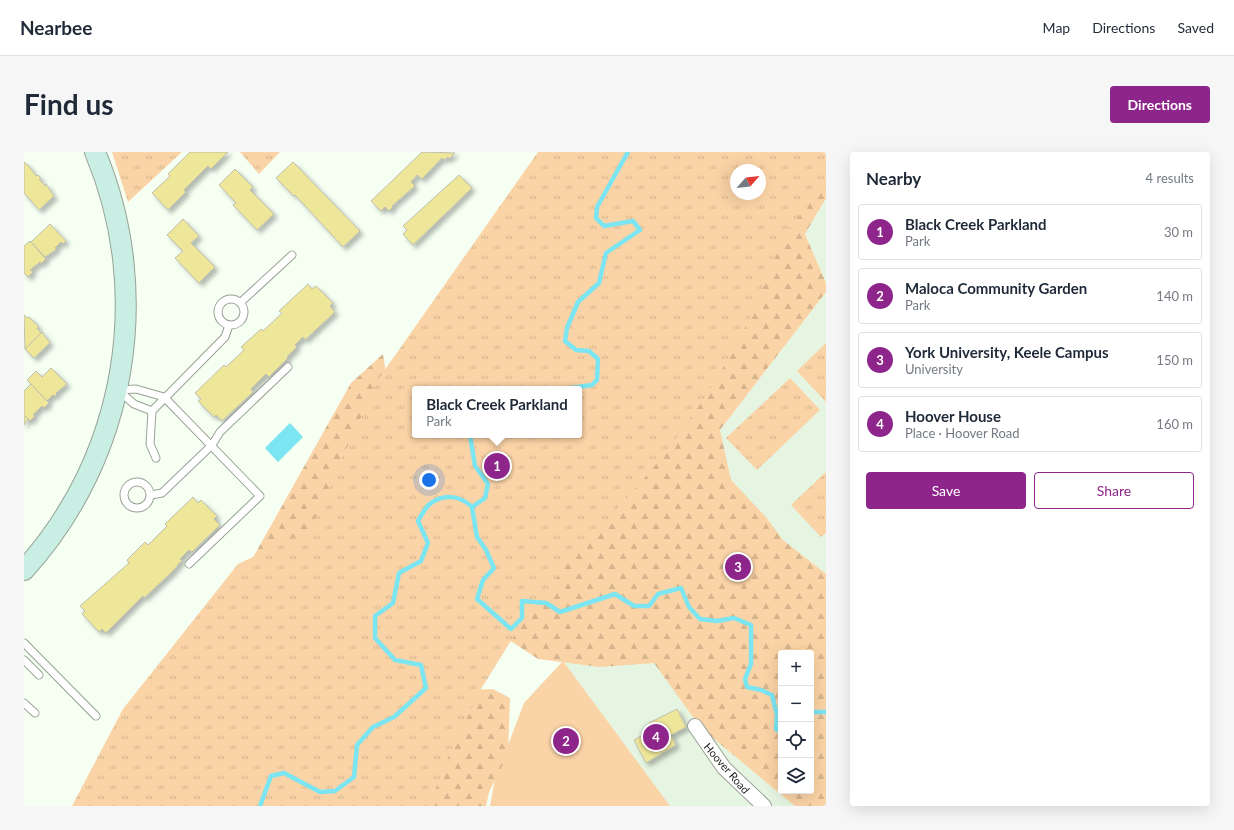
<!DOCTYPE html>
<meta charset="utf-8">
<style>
:root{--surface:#fff;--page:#f6f6f7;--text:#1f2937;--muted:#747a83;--line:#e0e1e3;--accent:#8e258a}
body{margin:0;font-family:Lato,sans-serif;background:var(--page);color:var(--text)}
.controls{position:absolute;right:12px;bottom:12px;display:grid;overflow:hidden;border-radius:4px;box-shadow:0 4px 16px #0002}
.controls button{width:36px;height:36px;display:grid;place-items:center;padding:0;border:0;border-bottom:1px solid var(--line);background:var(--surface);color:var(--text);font:20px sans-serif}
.compass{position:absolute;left:706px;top:12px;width:36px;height:36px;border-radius:50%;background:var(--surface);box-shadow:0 4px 16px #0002;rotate:63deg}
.you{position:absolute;left:405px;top:328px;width:14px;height:14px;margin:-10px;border:3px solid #fff;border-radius:50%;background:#1a73e8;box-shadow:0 0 0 6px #1a73e833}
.badge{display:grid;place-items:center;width:26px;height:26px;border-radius:50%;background:var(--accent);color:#fff;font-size:13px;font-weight:700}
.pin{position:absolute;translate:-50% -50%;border:2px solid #fff;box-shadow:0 1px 4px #0006}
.popup{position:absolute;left:388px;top:234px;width:170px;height:52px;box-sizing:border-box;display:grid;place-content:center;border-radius:4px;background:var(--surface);filter:drop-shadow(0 1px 3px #0005);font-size:13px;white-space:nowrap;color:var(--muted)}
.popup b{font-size:15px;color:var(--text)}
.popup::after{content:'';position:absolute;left:50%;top:100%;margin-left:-8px;border:8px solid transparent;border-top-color:var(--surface)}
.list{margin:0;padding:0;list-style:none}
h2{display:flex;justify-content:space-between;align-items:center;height:52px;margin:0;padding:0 16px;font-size:17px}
h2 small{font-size:13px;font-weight:400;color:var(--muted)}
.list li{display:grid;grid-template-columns:26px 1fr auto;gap:12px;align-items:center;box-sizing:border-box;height:56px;margin:0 8px 8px;padding:0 8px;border:1px solid var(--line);border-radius:4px}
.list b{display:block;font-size:15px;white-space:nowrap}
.list p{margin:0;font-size:13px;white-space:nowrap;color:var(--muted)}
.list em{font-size:13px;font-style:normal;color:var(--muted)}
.actions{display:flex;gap:8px;padding:12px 16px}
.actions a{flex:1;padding:9px 0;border:1px solid var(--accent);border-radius:4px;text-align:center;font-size:14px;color:var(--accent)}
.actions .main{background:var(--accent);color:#fff}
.icon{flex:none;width:22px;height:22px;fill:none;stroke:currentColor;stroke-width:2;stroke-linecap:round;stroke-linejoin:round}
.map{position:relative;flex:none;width:802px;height:654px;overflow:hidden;border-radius:4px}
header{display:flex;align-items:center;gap:24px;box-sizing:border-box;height:56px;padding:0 20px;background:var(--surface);border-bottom:1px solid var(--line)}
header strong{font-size:19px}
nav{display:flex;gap:22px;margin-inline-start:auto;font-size:14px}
.intro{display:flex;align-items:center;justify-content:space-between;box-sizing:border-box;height:96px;padding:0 24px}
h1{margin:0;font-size:28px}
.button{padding:10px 18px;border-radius:4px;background:var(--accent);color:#fff;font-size:14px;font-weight:700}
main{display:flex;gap:24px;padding:0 24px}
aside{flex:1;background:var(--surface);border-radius:4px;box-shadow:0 4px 16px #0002}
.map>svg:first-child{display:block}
</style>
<header>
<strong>Nearbee</strong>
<nav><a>Map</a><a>Directions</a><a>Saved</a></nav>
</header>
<div class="intro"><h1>Find us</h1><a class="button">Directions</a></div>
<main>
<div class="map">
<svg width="802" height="654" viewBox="0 0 802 654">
<defs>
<pattern id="forest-firs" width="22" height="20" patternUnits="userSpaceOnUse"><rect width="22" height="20" fill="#fad3a6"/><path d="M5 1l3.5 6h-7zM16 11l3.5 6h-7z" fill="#d6b58e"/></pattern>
<pattern id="park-tufts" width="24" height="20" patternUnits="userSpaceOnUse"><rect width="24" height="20" fill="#fad3a6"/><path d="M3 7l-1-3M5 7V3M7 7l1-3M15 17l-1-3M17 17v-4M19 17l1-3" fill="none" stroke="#d6b58e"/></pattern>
<filter id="shadow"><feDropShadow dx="3.5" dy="3.5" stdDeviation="2" flood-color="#0004"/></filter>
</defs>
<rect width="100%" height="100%" fill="#f5fff2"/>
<g fill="#e6f5e1" fill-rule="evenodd">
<polygon points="802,46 802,131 781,82"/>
<path d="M802 140V654H466L500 551 707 329 696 278ZM757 501H787V639H757Z"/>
</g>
<polygon fill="#fad3a6" points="539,509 646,654 466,654 471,627 500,551"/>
<g fill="url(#forest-firs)" fill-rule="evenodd">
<path d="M802 0V46L781 82 802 131V140L696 278 707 328 741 364 759 388 802 422V654H771L766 650 677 576 630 511 576 515 514 507 453 467 706 17ZM712 18H736V42H712ZM757 501H787V639H757Z"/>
<polygon points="359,202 376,312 160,490 218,425 327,231"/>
<polygon points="469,537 486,546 484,603 465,640 462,654 328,654 446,538"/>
</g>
<g fill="url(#park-tufts)" fill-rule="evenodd">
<polygon points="88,0 158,0 104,50"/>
<polygon points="216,0 256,0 235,22"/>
<path d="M514 0H802V27L760 84 741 133 719 180 687 236 648 293 613 335 545 410 498 471 457 537 424 605 405 654H48L99 557 214 412 286 378 353 229ZM712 18H736V42H712ZM391 237H555V283H391Z"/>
<polygon points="802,191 802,250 773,219"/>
<polygon points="766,226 796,258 733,318 702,286"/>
<polygon points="802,320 802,381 797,385 767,353"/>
</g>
<polygon fill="#7be5f1" points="266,271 279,285 254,310 241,296"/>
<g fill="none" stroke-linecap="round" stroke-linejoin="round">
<g stroke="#7be5f1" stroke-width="4.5">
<polyline points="540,237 568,233 573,228 574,207 565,199 552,198 541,189 543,176 554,150 575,131 582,101 616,78 609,69 580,74 572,66 573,55 604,0"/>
<polyline points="446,283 451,314 464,332 461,346 448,355"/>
<polyline points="448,355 453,385 462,398 470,416 459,428 453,447 487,477 498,466 498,449 522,451 536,460 591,442 610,454 625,454 634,442 657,436 665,455 676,467 693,469 710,466 727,473 727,512 721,527 723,535 737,538 748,543 753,563 752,577 757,580"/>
<polyline points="787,560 802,560"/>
<path d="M236 654 247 624 260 621 296 640 311 639 330 625 333 593 349 575 370 565 402 536 397 513 371 508 351 486V464L369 451 375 421 397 409 404 391 394 369C397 364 402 354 407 351 420 341 437 344 448 355"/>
</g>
</g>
<g fill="#eee799" stroke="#bfbeaf" filter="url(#shadow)">
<polygon points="166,0 204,0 187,17 184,14 160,38 162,40 144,58 128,41 146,24 144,22"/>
<polygon points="398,0 431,1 425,7 424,5 420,8 418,6 398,27 393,23 387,30 391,34 368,54 369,55 365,59 361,55 357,59 347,49"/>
<polygon points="0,10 4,13 12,24 14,23 17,26 15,27 21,34 22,32 30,44 15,58 0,41"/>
<polygon points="269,10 336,79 319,95 271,43 270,44 252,26"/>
<polygon points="211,17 229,35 226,38 250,62 233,78 209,53 212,51 195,33"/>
<polygon points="435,23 448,36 389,93 379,82 383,78 379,74"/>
<polygon points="159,67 175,84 167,91 191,115 175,131 151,106 159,99 143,83"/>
<polygon points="26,72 42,89 39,92 37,90 31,96 33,97 21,105 7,90"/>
<polygon points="6,89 22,107 17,112 16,110 6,118 9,120 4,125 0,121 0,94"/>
<polygon points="284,132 288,137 292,134 309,151 306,154 311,160 281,188 279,185 271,193 273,195 263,205 264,206 245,225 242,222 227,237 229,240 198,269 192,263 190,265 174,249 177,247 171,241 200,213 202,215 220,198 217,195 237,177 239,179 258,161 255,159"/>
<polygon points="0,163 4,166 5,165 15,175 13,176 17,181 1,197"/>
<polygon points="18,180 26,191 10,206 1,197"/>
<polygon points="27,216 43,232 32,241 33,242 31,244 29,243 23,249 3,228 12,219 18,225"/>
<polygon points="7,232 25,251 20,256 18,254 9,263 11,264 6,269 0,263 0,239"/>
<polygon points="0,263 4,267 0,273"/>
<polygon points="169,345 174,351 177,348 193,364 190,367 196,373 168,400 165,398 156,407 158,408 149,419 120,446 119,444 82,481 78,477 75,480 58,462 61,459 56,454 105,411 103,408 121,390 124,393 143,374 141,372"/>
<polygon points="653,557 662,575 647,583 652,593 622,611 610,588 628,578 625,571"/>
</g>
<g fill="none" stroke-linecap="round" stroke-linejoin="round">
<defs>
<g id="lane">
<circle cx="207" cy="160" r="13"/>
<polyline points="217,150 268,103"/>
<polyline points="94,238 112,237 140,245 236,344 165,412"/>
<polyline points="94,238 110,252 128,259"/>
<polyline points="132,306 126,292 128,259 201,185 205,173"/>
<circle cx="113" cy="343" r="13"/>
<polyline points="127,343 138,341 188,293 196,280 264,215"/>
<polyline points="0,491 72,564"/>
<polyline points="0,508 15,523"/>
<polyline points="0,551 11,561"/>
</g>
<polyline id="street" points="671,574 700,616 740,654"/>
<path id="secondary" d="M0 418C103 305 130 140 71 0"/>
</defs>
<use href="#lane" stroke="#98a195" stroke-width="9"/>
<use href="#street" stroke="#98a195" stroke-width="16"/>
<use href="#secondary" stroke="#98a195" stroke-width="22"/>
<use href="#lane" stroke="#fff" stroke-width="7"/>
<use href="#street" stroke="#fff" stroke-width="14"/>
<use href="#secondary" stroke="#c9efe5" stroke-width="20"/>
</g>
<g text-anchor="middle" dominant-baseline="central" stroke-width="3.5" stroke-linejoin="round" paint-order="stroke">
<g font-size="11" fill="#191d18" stroke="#fff">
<text transform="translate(703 616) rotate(49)">Hoover Road</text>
</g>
</g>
</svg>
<div class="controls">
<button>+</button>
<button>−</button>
<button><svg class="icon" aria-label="locate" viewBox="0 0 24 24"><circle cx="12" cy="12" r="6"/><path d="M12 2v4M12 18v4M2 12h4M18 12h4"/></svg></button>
<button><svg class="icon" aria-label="layers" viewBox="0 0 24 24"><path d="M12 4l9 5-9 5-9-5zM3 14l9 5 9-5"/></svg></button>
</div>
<svg class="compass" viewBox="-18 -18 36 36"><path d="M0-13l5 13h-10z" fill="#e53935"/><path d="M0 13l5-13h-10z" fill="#747a83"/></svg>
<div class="you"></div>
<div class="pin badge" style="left:473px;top:314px">1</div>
<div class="popup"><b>Black Creek Parkland</b>Park</div>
<div class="pin badge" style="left:542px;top:589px">2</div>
<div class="pin badge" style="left:714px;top:415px">3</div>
<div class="pin badge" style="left:632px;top:585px">4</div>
</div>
<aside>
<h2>Nearby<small>4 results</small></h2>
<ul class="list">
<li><span class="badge">1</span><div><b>Black Creek Parkland</b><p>Park</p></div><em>30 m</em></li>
<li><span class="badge">2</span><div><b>Maloca Community Garden</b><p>Park</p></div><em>140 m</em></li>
<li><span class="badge">3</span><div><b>York University, Keele Campus</b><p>University</p></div><em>150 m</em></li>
<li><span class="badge">4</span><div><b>Hoover House</b><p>Place · Hoover Road</p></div><em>160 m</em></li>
</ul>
<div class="actions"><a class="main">Save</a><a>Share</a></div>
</aside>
</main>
